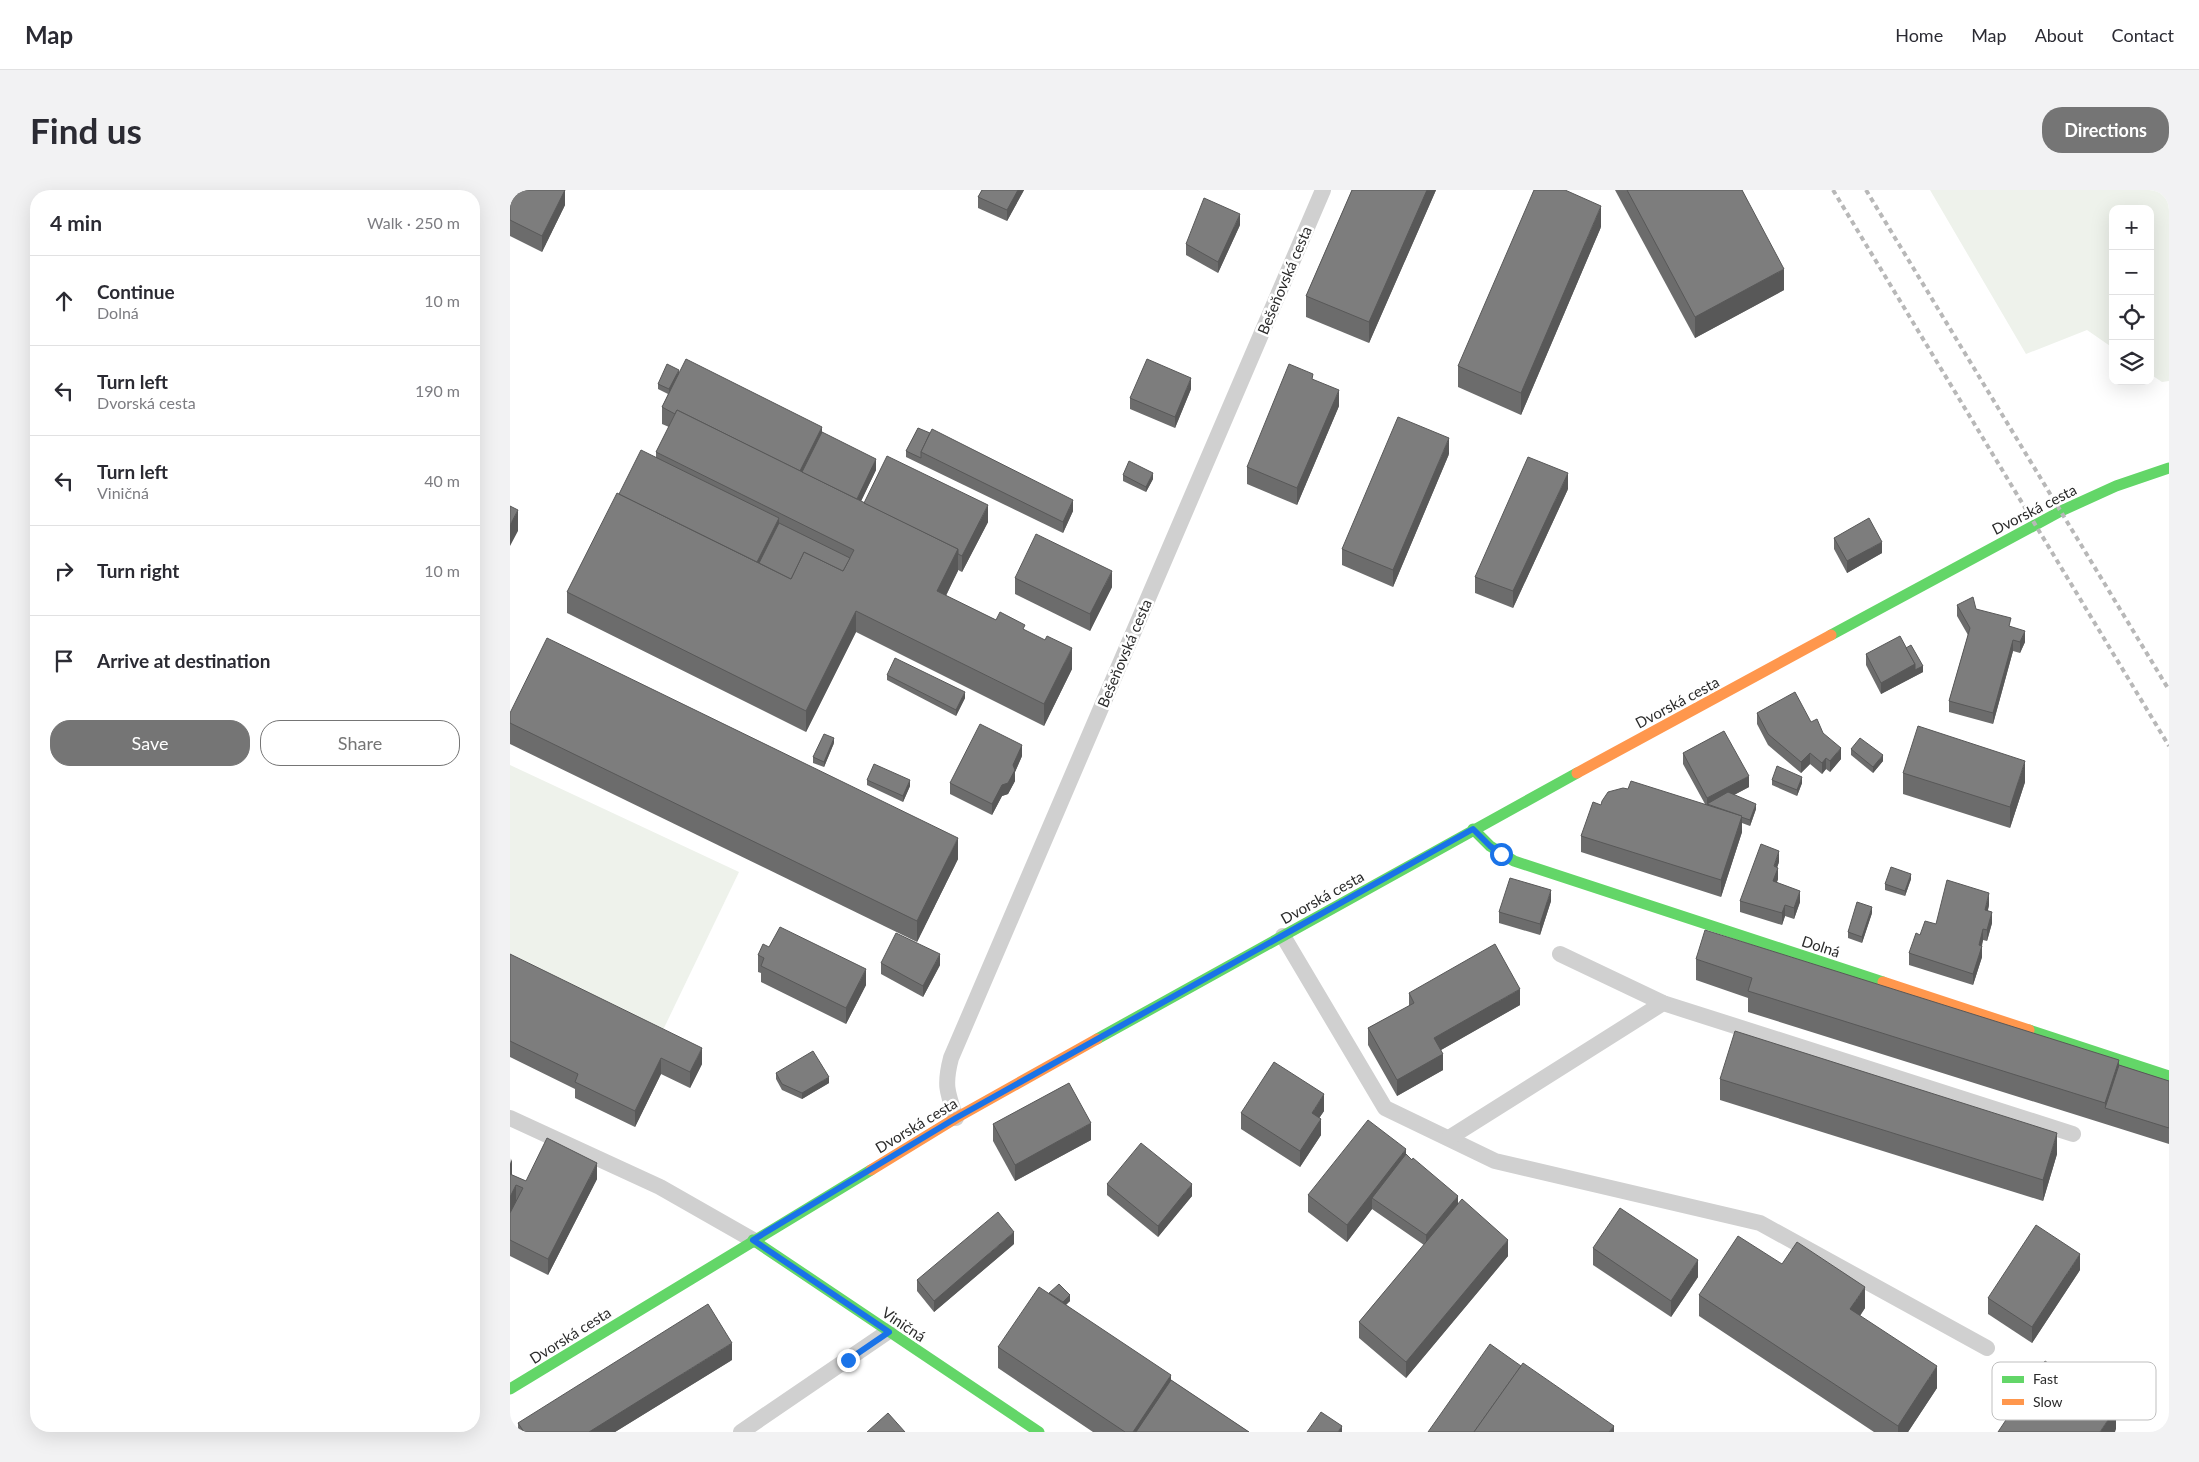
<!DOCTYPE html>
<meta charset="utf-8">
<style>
:root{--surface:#fff;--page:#f2f2f3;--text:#2b2b33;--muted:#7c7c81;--line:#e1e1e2;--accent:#757575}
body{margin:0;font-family:Lato,sans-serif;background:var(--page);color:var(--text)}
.controls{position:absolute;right:15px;top:15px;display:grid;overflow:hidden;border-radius:10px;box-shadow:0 5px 20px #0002}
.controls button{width:45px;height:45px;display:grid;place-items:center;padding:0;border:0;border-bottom:1px solid var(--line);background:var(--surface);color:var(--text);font:25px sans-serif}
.stop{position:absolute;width:15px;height:15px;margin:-11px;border:4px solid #1a73e8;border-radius:50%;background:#fff}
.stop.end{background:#1a73e8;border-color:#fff;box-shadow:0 1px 5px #0008}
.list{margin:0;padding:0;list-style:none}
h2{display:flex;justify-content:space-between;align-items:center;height:65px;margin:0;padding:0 20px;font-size:21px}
h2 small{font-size:16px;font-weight:400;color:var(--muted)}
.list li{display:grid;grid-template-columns:32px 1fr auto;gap:15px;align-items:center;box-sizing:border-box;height:90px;padding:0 20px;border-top:1px solid var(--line)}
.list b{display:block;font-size:19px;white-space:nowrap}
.list p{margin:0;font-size:16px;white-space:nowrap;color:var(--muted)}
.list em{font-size:16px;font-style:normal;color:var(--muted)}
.actions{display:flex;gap:10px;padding:15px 20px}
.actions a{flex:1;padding:11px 0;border:1px solid var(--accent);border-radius:20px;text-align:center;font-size:18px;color:var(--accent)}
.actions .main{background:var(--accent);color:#fff}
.icon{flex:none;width:28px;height:28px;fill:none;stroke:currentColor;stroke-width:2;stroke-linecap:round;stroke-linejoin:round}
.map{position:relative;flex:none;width:1659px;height:1242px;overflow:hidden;border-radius:20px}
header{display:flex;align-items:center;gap:30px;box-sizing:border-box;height:70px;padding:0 25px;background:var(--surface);border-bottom:1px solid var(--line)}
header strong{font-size:24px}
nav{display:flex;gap:28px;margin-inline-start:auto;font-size:18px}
.intro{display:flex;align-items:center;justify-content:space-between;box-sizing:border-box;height:120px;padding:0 30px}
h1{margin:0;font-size:35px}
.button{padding:12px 22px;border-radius:20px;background:var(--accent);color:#fff;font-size:18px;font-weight:700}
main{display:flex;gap:30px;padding:0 30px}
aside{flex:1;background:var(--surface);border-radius:20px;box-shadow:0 5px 20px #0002}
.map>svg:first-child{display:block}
</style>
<header>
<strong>Map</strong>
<nav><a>Home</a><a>Map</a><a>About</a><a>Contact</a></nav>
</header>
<div class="intro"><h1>Find us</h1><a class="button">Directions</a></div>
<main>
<aside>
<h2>4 min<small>Walk · 250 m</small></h2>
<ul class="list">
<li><svg class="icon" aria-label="ahead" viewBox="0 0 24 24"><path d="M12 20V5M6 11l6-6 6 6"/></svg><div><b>Continue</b><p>Dolná</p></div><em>10 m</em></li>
<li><svg class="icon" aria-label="left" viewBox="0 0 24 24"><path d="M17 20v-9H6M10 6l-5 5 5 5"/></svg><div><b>Turn left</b><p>Dvorská cesta</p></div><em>190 m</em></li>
<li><svg class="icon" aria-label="left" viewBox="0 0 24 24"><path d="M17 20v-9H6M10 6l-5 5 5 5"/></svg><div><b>Turn left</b><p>Viničná</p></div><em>40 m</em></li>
<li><svg class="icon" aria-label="right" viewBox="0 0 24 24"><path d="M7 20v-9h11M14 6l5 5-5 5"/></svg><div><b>Turn right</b></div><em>10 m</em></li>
<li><svg class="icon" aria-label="arrive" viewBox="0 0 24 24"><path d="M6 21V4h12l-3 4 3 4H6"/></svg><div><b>Arrive at destination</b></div></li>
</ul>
<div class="actions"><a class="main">Save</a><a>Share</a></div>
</aside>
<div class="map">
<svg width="1659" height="1242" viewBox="0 0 1659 1242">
<rect width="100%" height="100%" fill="#fff"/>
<g fill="#eef2eb">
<polygon points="1420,0 1659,0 1659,191 1652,192 1640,184 1640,19 1603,19 1603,158 1577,140 1516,164"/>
<polygon points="0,575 229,682 153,840 0,767"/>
</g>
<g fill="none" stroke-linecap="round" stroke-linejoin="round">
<g stroke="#d0d0d0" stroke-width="16">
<polyline points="773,746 875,918 985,971 1250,1033 1477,1158"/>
<polyline points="1050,764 1153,813 1563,944"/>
<polyline points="0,928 150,997 243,1050"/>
<path d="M446 928C437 902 434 895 441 868L813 0"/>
<polyline points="939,948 1153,813"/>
<polyline points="231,1242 379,1141"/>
</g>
<g stroke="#63d668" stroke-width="11">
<polyline points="1321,445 1551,321 1606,296 1659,278"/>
<polyline points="963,639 980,656 1004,671 1373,792"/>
<polyline points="1519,840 1659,886"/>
<polyline points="587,849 1067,583"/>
<polyline points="243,1050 529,1242"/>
<polyline points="0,1199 361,980"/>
</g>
<g stroke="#ff974d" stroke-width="11">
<polyline points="1067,583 1321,445"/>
<polyline points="1373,792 1519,840"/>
<polyline points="361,980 446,928 587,849"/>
</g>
<g stroke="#b8b8b8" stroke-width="4" stroke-dasharray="5 4" stroke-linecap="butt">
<polyline points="1323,0 1659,556"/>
<polyline points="1356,0 1659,500"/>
</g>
</g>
<g fill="#6c6c6c">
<polygon points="0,0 55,0 55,15 32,62 0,46"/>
<polygon points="472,0 514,0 497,31 468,18 468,7"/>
<polygon points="842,0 926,0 859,153 796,127 796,106"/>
<polygon points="1105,0 1232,0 1274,100 1185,148"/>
<polygon points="730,35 708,83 676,65 676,54"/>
<polygon points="1091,37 1011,225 948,197 948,176"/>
<polygon points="169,183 312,242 366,280 351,311 354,313 478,332 452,382 448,380 436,406 486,430 515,440 562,479 534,536 346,442 296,542 57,423 57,402 109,304 146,267 146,262 159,237 152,234 152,217 158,204 148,199 148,194"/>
<polygon points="803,189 829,216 787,315 737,294 737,277"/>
<polygon points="681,199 665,238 620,219 620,208"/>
<polygon points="408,238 563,321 553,343 396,267 396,261"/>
<polygon points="939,264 883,397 832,375 832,359"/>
<polygon points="613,285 643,289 636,302 613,291"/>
<polygon points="1058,299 1003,418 965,403 965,387"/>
<polygon points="1324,348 1372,363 1337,383 1324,359"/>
<polygon points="505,388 602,397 580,441 505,404"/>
<polygon points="1447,415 1466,419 1501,437 1515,452 1510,463 1503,461 1483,534 1439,522 1439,511 1458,445 1447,426"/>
<polygon points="1396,458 1413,482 1371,504 1356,475 1356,464"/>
<polygon points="377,485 455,508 446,526 377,490"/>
<polygon points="0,523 448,669 407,752 0,554"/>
<polygon points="1247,523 1301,532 1313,543 1331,569 1320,582 1316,579 1312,584 1300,574 1291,583 1258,555 1247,534"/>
<polygon points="324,553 314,577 303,573 303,567"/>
<polygon points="1341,559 1373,571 1363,583 1341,565"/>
<polygon points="1173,563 1239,597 1224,605 1246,619 1240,636 1232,633 1232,642 1211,707 1071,662 1071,646 1091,615 1195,614 1173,574"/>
<polygon points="512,566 505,582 505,591 498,604 492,606 482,625 440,604 440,593"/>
<polygon points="1393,583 1515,592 1500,638 1393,604"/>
<polygon points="357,590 400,596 393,612 357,595"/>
<polygon points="1262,590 1292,593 1287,606 1262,595"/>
<polygon points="1269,672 1267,677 1268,689 1267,692 1290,712 1284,729 1275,726 1272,735 1230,722 1230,711"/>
<polygon points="1401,689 1395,706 1375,700 1375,694"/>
<polygon points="1041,711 1030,745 989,733 989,722"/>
<polygon points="1479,715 1478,720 1482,733 1477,751 1473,750 1472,756 1472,767 1463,795 1399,775 1399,763 1410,745 1426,734"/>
<polygon points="1362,723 1352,753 1338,748 1338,742"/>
<polygon points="259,757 356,795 336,834 251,792 251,783 248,782 248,765"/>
<polygon points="0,764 192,874 180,898 151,884 125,937 65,908 65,899 0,867"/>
<polygon points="1186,769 1609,875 1659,891 1659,954 1238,822 1238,808 1186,790"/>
<polygon points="371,773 430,775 413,807 371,784"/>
<polygon points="899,803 1010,815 931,860 933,880 887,906 858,855 858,838 899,816"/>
<polygon points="266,883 319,893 292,909 272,900 266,889"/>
<polygon points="1210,889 1547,964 1533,1011 1210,910"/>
<polygon points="814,921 809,928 811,945 790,977 731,939 731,923"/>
<polygon points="483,934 581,950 505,991 483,951"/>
<polygon points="896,964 948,1014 998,1066 896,1188 849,1148 849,1132 914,1055 862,1019 837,1052 798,1022 798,1005"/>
<polygon points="0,968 2,985 16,991 87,989 38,1085 0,1066"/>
<polygon points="597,994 682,1006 648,1047 597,1005"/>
<polygon points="504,1054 424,1122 407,1101 407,1090"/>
<polygon points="1083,1058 1188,1087 1161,1127 1083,1075"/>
<polygon points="1272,1074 1355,1118 1350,1126 1427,1198 1398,1242 1364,1242 1189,1126 1189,1105"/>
<polygon points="1570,1080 1522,1153 1478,1124 1478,1108"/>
<polygon points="539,1103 560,1111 556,1115 661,1190 739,1242 583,1242 488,1178 488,1157"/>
<polygon points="222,1170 105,1242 8,1242 8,1233"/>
</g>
<g fill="#585858">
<polygon points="55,0 55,15 32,62 32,46"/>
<polygon points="508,0 514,0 497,31 497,20"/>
<polygon points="917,0 926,0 859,153 859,132"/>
<polygon points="1091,16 1091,37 1011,225 1011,203"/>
<polygon points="730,24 730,35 708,83 708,72"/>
<polygon points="1274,79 1274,100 1185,148 1185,127"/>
<polygon points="169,180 169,185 159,205 159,199"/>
<polygon points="681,188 681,199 665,238 665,227"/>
<polygon points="829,200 829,216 787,315 787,298"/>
<polygon points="312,237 312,253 292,292 288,284"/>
<polygon points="939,248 939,264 883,397 883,380"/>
<polygon points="366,269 366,280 343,328 343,317"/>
<polygon points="643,283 643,289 636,302 636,297"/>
<polygon points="1058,283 1058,299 1003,418 1003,401"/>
<polygon points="563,310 563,321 553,343 553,332"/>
<polygon points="478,315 478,332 452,382 452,366"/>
<polygon points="8,320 8,341 0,356 0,335"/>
<polygon points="269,328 269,344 250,383 245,376"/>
<polygon points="1372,352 1372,363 1337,383 1337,371"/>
<polygon points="448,359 448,381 427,423 427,401"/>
<polygon points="602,381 602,397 580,441 580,424"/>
<polygon points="346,421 346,442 296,542 296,521"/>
<polygon points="1515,441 1515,452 1510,463 1510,452"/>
<polygon points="1503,450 1503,461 1483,534 1483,523"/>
<polygon points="562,458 562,479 534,536 534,514"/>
<polygon points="1405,474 1413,476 1413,482 1371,504 1371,493"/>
<polygon points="455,502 455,508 446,526 446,520"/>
<polygon points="324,548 324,553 314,577 314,572"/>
<polygon points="512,555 512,566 505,582 505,591 498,604 492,606 482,625 482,614"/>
<polygon points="1331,558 1331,569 1320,582 1320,571"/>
<polygon points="1300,563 1300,574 1291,583 1291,572"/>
<polygon points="1373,565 1373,571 1363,583 1363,577"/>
<polygon points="1316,568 1316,579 1312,584 1312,573"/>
<polygon points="1515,571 1515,592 1500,638 1500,617"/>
<polygon points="1239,586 1239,597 1203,616 1197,614 1197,608"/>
<polygon points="1292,587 1292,593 1287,606 1287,600"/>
<polygon points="400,590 400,596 393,612 393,606"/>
<polygon points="1246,614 1246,619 1240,636 1240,630"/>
<polygon points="1232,626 1232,642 1211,707 1211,690"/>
<polygon points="448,648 448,669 407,752 407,731"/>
<polygon points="1269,661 1269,672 1264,687 1264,676"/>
<polygon points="1268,678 1268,689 1263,702 1263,691"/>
<polygon points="1401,684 1401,689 1395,706 1395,701"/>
<polygon points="1041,700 1041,711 1030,745 1030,734"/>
<polygon points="1290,701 1290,712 1284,729 1284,718"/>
<polygon points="1479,703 1479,715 1475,731 1475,720"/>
<polygon points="1275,715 1275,726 1272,735 1272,723"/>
<polygon points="1362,717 1362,723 1352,753 1352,747"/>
<polygon points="1482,722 1482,733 1477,751 1477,740"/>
<polygon points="1473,739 1473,750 1469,765 1472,756 1472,767 1463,795 1463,784 1469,755"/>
<polygon points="430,764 430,775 413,807 413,796"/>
<polygon points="356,779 356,795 336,834 336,818"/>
<polygon points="1010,799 1010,815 924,864 924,848"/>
<polygon points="192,858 192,874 180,898 180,882"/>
<polygon points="933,864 933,880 887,906 887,890"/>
<polygon points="151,868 151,884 125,937 125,921"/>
<polygon points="1609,870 1609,891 1595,918 1595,913"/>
<polygon points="319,887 319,893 292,909 292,903"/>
<polygon points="814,904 814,921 802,939 802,923"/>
<polygon points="811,929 811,945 790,977 790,961"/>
<polygon points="581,933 581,950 505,991 505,975"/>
<polygon points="1547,943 1547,964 1533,1011 1533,990"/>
<polygon points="896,959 896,976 862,1008 862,1019 837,1052 837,1035"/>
<polygon points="2,969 2,991 0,995 0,974"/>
<polygon points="87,973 87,989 38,1085 38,1069"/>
<polygon points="682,994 682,1006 648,1047 648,1036"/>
<polygon points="6,995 6,1011 0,1024 0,1007"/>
<polygon points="948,1006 948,1017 916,1056 916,1045"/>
<polygon points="504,1042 504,1054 424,1122 424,1111"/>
<polygon points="998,1050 998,1066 896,1188 896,1172"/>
<polygon points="1570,1064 1570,1080 1522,1153 1522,1137"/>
<polygon points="1188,1070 1188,1087 1161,1127 1161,1111"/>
<polygon points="1355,1097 1355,1118 1340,1140 1340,1119"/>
<polygon points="560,1105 560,1111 549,1121 549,1116"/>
<polygon points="222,1153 222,1170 105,1242 79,1242"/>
<polygon points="1427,1176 1427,1198 1398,1242 1388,1242 1388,1236"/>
<polygon points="661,1185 661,1206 637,1242 623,1242"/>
<polygon points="1606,1218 1606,1239 1605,1242 1590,1242"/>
<polygon points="832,1236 832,1242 828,1242"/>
<polygon points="1104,1236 1104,1242 1099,1242"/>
</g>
<g fill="#7d7d7d" stroke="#585858">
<polygon points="0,0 55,0 32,46 0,30"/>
<polygon points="472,0 508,0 497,20 468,7"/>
<polygon points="842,0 917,0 859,132 796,106"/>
<polygon points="1024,0 1055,0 1091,16 1011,203 948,176"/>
<polygon points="1117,0 1232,0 1274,79 1185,127"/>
<polygon points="694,8 730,24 708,72 676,54"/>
<polygon points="176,169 312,237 290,281 167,220 165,224 152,217"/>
<polygon points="637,169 681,188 665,227 620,208"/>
<polygon points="157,174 169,180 159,199 148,194"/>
<polygon points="779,174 803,184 802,189 829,200 787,298 737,277"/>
<polygon points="167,220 448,359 427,401 486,430 490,422 515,435 513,439 535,450 537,446 562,458 534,514 346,421 296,521 57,402 107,303 281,389 294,362 333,381 344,360 146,262"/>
<polygon points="888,227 939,248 883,380 832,359"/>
<polygon points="408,238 420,243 411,262 411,268 396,261"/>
<polygon points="422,239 563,310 553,332 411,262"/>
<polygon points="312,242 366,269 347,309 292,282"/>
<polygon points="131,260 269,328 247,372 109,304"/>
<polygon points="377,266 478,315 452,366 448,364 448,359 354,313"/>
<polygon points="1018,267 1058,283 1003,401 965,387"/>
<polygon points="619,271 643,283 636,297 613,285"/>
<polygon points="0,316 8,320 0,335"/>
<polygon points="1359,328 1372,352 1337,371 1324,348"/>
<polygon points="269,333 340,368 333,381 294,362 281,389 249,373"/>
<polygon points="526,344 602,381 580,424 505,388"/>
<polygon points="1463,407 1466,419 1501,428 1499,436 1515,441 1510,452 1503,450 1483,523 1439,511 1460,438 1447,415"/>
<polygon points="1390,446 1405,474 1371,493 1356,464"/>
<polygon points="37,448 448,648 407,731 0,533 0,523"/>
<polygon points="1401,455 1413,476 1405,480 1405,474 1396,458"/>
<polygon points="385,468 455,502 446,520 377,485"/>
<polygon points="1285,502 1301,532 1307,529 1313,543 1331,558 1320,571 1316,568 1312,573 1300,563 1291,572 1258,544 1247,523"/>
<polygon points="470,534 512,555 503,575 505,580 498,593 492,595 482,614 440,593"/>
<polygon points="1408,536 1515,571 1500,617 1393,583"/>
<polygon points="1214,541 1239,586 1197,608 1173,563"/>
<polygon points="314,544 324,548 314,572 303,567"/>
<polygon points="1350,548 1373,565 1363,577 1341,559"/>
<polygon points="364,574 400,590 393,606 357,590"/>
<polygon points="1267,576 1292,587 1287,600 1262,590"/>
<polygon points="1121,591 1232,626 1211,690 1071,646 1083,612 1091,615 1092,611 1098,602 1113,598 1118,599"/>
<polygon points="1218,602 1246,614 1240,630 1231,627 1232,626 1197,614"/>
<polygon points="1251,654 1269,661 1264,676 1268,678 1263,691 1290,701 1284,718 1275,715 1272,723 1230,711"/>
<polygon points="1381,677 1401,684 1395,701 1375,694"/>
<polygon points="1000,688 1041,700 1030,734 989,722"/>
<polygon points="1437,690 1479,703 1475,720 1482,722 1477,740 1473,739 1469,755 1472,756 1463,784 1399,763 1406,743 1410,745 1415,731 1426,734"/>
<polygon points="1347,712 1362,717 1352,747 1338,742"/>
<polygon points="270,737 356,779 336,818 251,776 254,768 248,765 253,754 259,757"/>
<polygon points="1195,740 1609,870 1595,913 1238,801 1242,788 1186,769"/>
<polygon points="386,743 430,764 413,796 371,773"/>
<polygon points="985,754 1010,799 924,848 933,864 887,890 858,838 904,813 899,803"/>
<polygon points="0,764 192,858 180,882 151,868 125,921 65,892 68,884 0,851"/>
<polygon points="1225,841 1547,943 1533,990 1210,889"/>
<polygon points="303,861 319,887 292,903 272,894 266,883"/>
<polygon points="764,872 814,904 802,923 811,929 790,961 731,923"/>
<polygon points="1609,875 1659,891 1659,938 1595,918"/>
<polygon points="559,893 581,933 505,975 483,934"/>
<polygon points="858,930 896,959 837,1035 798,1005"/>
<polygon points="37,948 87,973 38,1069 0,1050 0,1023 13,998 6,995 0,1007 0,984 16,991"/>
<polygon points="631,953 682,994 648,1036 597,994"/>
<polygon points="896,964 902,970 903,968 948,1006 916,1045 862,1008"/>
<polygon points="952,1009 998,1050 896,1172 849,1132"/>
<polygon points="1110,1018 1188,1070 1161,1111 1083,1058"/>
<polygon points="488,1022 504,1042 424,1111 407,1090"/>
<polygon points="1526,1035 1570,1064 1522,1137 1478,1108"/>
<polygon points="1228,1046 1272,1074 1287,1052 1355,1097 1340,1119 1427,1176 1388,1236 1189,1105"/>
<polygon points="549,1094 560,1105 553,1112 539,1103"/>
<polygon points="529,1097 661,1185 623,1242 615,1242 488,1157"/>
<polygon points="198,1114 222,1153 79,1242 14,1242 8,1233"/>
<polygon points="980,1154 1011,1176 964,1242 918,1242"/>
<polygon points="1535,1171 1606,1218 1590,1242 1488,1242"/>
<polygon points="1013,1173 1104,1236 1099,1242 964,1242"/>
<polygon points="661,1190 739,1242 626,1242"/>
<polygon points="811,1222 832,1236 828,1242 797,1242"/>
<polygon points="378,1223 395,1242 357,1242"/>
</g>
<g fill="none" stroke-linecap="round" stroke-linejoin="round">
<polyline stroke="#1a73e8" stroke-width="6" points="338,1170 379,1142 243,1050 446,928 963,639 980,656 991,664"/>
</g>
<g text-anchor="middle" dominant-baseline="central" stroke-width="5" stroke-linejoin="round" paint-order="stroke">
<g font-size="15" fill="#2b2b2b" stroke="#fff">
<text transform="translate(774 90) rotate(-67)">Bešeňovská cesta</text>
<text transform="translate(1524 319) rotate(-27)">Dvorská cesta</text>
<text transform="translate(614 463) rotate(-67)">Bešeňovská cesta</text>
<text transform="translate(1167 512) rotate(-28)">Dvorská cesta</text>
<text transform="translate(812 707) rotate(-29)">Dvorská cesta</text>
<text transform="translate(1311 756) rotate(18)">Dolná</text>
<text transform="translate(406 935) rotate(-31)">Dvorská cesta</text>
<text transform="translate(394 1134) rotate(34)">Viničná</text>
<text transform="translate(60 1145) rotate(-32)">Dvorská cesta</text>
</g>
</g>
<rect x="1482" y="1172" width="164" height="58" rx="8" fill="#fff" stroke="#bfbfbf" stroke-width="1"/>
<rect x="1492" y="1186" width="22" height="7" fill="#63d668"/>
<rect x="1492" y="1209" width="22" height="6" fill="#ff974d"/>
<g font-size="14" fill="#2b2b2b">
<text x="1523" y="1194">Fast</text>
<text x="1523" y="1217">Slow</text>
</g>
</svg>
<div class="controls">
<button>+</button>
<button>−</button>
<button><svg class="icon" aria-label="locate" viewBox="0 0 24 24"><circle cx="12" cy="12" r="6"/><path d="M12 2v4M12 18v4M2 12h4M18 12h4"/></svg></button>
<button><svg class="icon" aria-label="layers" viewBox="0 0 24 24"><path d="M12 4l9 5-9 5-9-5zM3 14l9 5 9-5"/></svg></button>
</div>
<div class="stop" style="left:991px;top:664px"></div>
<div class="stop end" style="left:338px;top:1170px"></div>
</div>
</main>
